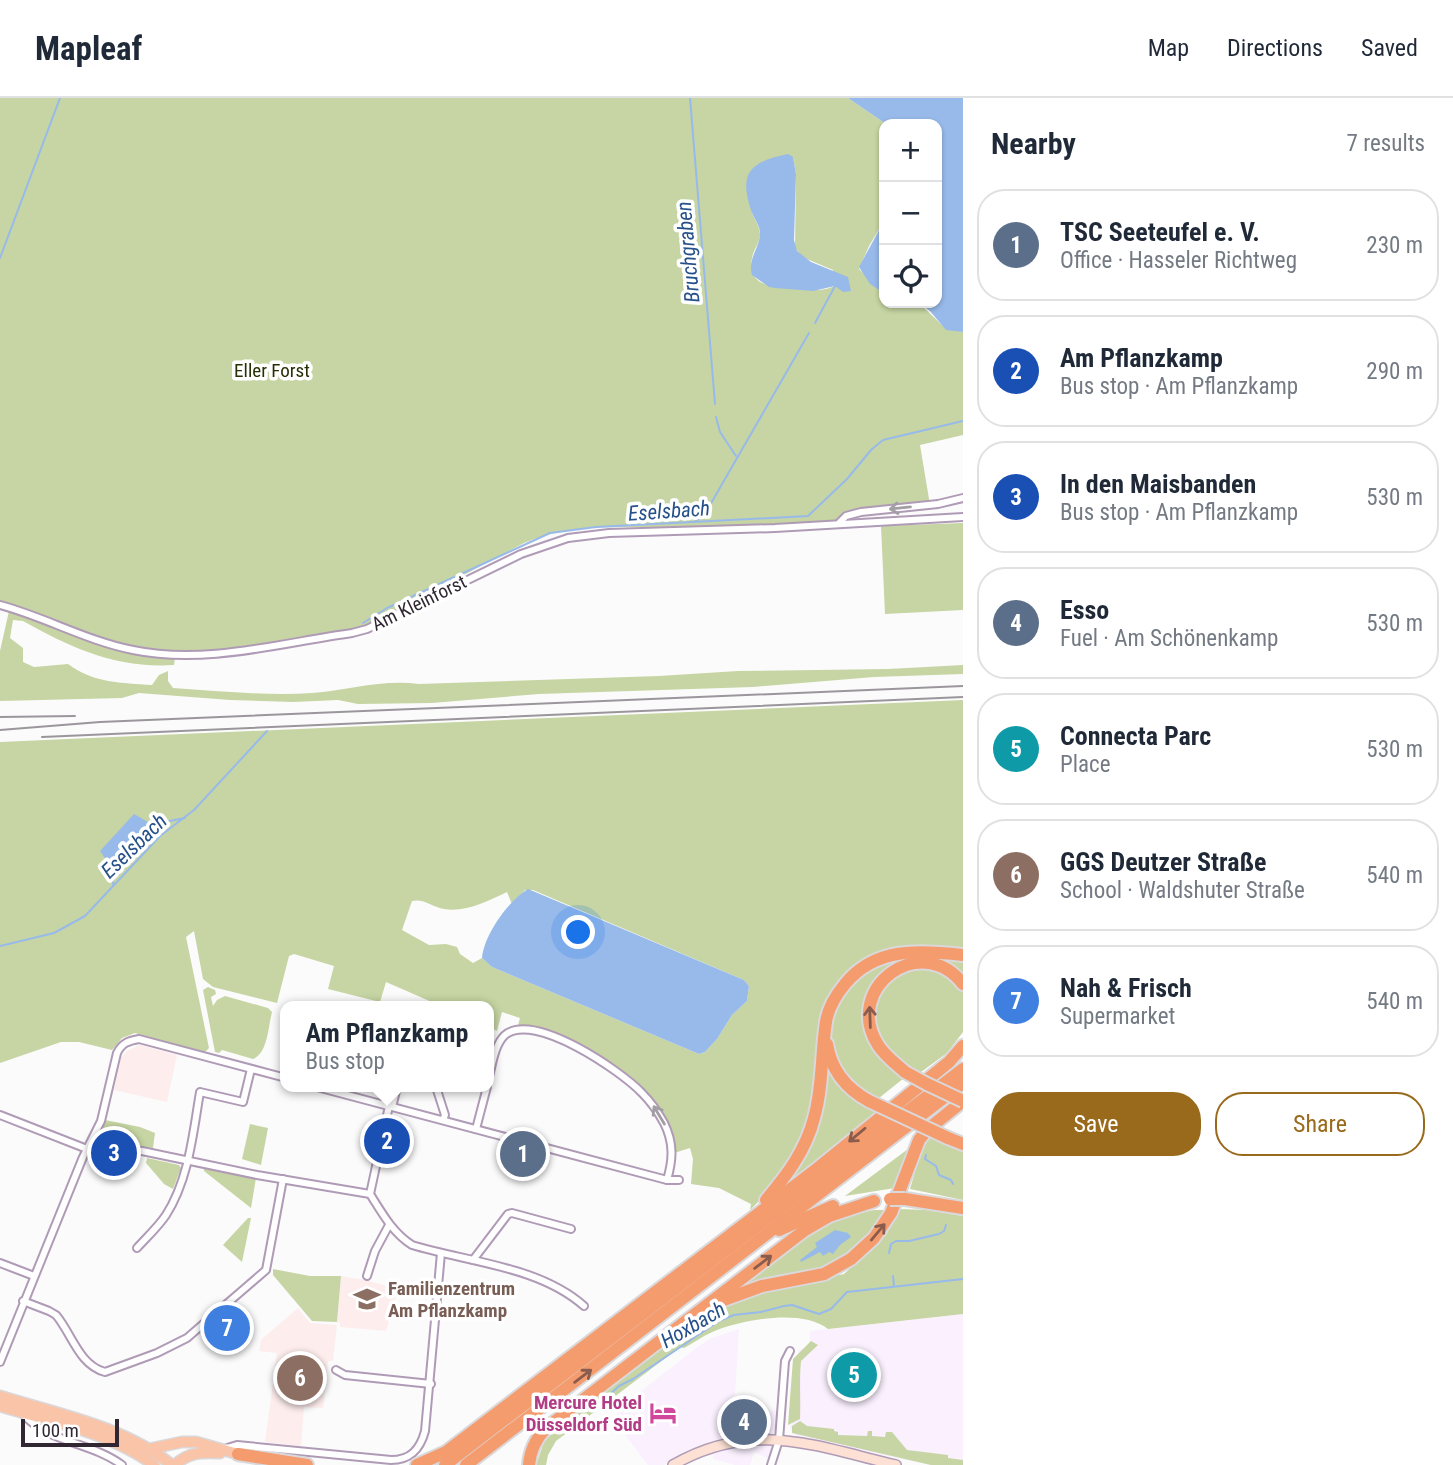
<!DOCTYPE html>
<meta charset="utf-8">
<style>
:root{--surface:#fff;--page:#f2f2f3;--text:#1f2937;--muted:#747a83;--line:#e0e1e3;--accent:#9a6a1c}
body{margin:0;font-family:"Roboto Condensed",sans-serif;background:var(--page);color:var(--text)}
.controls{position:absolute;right:21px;top:21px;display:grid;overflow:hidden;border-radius:14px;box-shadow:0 2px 5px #0004}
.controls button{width:63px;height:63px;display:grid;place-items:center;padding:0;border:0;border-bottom:2px solid var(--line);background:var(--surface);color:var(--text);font:35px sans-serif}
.scale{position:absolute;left:21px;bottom:18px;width:98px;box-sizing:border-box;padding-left:7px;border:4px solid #302733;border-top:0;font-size:19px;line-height:24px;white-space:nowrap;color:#302733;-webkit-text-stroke:5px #fff;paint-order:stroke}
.you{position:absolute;left:579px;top:835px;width:24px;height:24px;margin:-18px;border:5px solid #fff;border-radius:50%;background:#1a73e8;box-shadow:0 0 0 10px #1a73e833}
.badge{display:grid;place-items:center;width:46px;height:46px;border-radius:50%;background:var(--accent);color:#fff;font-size:23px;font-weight:700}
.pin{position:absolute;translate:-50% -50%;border:4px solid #fff;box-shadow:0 2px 7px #0006}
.popup{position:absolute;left:280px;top:903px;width:214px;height:91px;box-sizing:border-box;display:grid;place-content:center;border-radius:14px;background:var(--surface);filter:drop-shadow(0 2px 5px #0005);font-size:23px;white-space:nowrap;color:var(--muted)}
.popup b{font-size:26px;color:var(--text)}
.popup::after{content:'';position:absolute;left:50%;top:100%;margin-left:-14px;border:14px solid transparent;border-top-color:var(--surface)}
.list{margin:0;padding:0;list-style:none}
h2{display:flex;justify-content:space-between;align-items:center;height:91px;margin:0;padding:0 28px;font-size:30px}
h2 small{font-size:23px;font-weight:400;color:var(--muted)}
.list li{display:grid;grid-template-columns:46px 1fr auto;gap:21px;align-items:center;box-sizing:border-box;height:112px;margin:0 14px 14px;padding:0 14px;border:2px solid var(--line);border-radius:28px}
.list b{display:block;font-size:26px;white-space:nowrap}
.list p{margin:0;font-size:23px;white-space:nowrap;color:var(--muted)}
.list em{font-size:23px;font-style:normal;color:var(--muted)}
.actions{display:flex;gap:14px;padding:21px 28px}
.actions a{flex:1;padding:16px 0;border:2px solid var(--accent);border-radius:28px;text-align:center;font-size:24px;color:var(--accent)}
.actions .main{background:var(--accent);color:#fff}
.icon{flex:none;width:38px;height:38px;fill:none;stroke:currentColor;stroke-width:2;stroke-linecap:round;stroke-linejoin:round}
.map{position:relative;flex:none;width:963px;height:1367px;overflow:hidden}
header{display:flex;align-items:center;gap:42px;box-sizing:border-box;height:98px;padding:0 35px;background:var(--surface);border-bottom:2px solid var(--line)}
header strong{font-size:33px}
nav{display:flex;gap:38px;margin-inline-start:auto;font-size:24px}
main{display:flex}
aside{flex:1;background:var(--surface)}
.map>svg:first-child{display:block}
</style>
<header>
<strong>Mapleaf</strong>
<nav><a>Map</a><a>Directions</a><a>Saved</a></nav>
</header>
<main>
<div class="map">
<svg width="963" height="1367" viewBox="0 0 963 1367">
<rect width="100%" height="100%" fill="#fbfbfb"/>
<g fill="#faf0fe">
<polygon points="963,1216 963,1367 930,1367 797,1339 790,1330 799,1251 809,1251 810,1233"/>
<polygon points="739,1231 735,1295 730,1305 747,1307 747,1311 779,1313 778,1333 775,1336 724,1339 691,1351 664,1367 648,1367 620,1330 616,1320 619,1310 699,1248 712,1240"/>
<polygon points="768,1346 773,1350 770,1361 754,1354 750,1367 735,1367 713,1361 714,1353 736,1347"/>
</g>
<g fill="#feeded">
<polygon points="140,947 177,957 167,1004 114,992 121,960 127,953"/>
<polygon points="341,1178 365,1182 398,1191 386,1233 340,1229 340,1225 337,1224"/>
<polygon points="298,1210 310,1225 337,1227 333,1263 328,1263 323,1310 304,1309 301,1348 265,1344 277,1255 259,1253 261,1242"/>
</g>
<g fill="#c6d5a3" fill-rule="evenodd">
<path d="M0 0H848L886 26H884V123L869 148 859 171 884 195V205H919L943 228 963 234V337L920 347 930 407 849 413 835 423C788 427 742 429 695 430 637 431 578 422 524 445L366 529 209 555H158L110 545 0 506ZM793 59 796 76 795 150 802 159 833 172 835 188C815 196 807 190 787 189 765 189 745 184 753 156 755 150 760 143 760 136 760 129 755 122 752 115Z"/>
<polygon points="963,425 963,512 885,516 881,428"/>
<path d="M9 513C68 529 112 557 175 560L174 567C118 571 71 550 23 523L13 522 10 540 23 550V564L34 569 68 566C93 585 122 585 152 587L159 577 168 573V583L173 590C219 593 266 598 312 595 348 592 384 581 419 586L659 578 738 573 888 571 963 567V576L874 579 753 589 539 596 432 605 358 606 338 602 293 604 230 602 139 595 122 600 0 603V553Z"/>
<path d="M963 602V934L947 955 921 974 914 972 879 1000 875 1015 785 1088 763 1099 750 1112 751 1106 719 1090 691 1086 693 1061 690 1050 674 1055 667 1030 643 994 564 941 517 931 520 920 502 914 497 933 489 929 488 908H441L386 884 380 904 328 891 334 868 294 856 289 858 277 905 213 889 203 881 194 833 186 839 209 950 204 955 135 935 122 940 112 952 79 944H61L0 965V644ZM525 792H533L744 882 749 888 747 903 732 917 717 941 705 954 699 956 492 869 482 860 473 865 460 856 457 849 446 846 429 847 402 832 412 803C423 800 433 809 444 811 465 815 488 803 507 794L512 806Z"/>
<path d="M208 889 215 892 216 896 211 899 213 908 217 902 225 898 268 910 272 914C268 929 268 955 253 961L222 952 219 955 215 954 203 892Z"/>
<polygon points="105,1022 140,1029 155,1035 153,1050 104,1046 101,1039"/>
<polygon points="250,1026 268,1030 261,1067 242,1061"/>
<polygon points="932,1039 946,1047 963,1049 963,1102 910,1091 923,1046"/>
<polygon points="908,1051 895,1090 845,1098"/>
<polygon points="147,1060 179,1067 181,1070 173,1091 164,1086 146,1065"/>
<polygon points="204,1070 256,1080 251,1110 204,1073"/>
<path d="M900 1111 927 1112 963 1118V1216L828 1231C803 1211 746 1221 717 1232 706 1236 695 1244 684 1250L680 1249 556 1343 548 1357 546 1367H536L544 1344 559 1328 712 1213 724 1206 780 1188 844 1176 886 1137Z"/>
<path d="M874 1112H886C872 1137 848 1159 822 1171 801 1181 759 1186 735 1192L820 1128 842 1119Z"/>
<polygon points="248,1120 251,1120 242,1164 223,1147"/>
<polygon points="273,1171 310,1178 341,1178 337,1224 312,1223 273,1177"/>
<path d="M811 1243 818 1247 801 1263C799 1283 801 1302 800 1321L788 1327 793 1261Z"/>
<polygon points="800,1323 807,1328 834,1331 834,1333 838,1334 838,1337 867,1338 868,1333 872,1333 872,1338 885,1339 886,1334 892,1334 907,1352 948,1357 948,1360 963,1362 963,1367 931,1367 792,1335 792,1328"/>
</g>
<g fill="#98baea">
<polygon points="848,0 963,0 963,234 946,232 930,213 919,205 937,205 937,26 886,26"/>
<path d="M788 56 793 59 796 76 794 142 797 153 811 164 848 179 851 193 843 194 835 188 813 193 775 190 769 189 752 177C747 161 760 150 760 135 760 128 755 122 752 115 738 75 749 64 788 56Z"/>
<polygon points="884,123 884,195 870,186 859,169"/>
<polygon points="134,716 148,724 150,731 116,767 109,766 100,753"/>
<path d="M528 791 744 882 749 888 747 903 732 917 717 941 705 954 699 956 492 869 482 860C484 837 508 803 528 791Z"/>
<polygon points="835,1132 848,1135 851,1139 840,1147 833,1156 829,1154 823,1158 820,1154 801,1164 800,1162 817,1149 815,1145"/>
</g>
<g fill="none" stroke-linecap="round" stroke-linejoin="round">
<g stroke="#98baea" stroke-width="2">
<polyline points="690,0 715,306"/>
<polyline points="0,160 60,0"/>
<polyline points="815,225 835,188"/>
<polyline points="716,319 720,334 736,358"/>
<polyline points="695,424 706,414 809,235"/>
<polyline points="363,525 387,510 550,435 596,429 808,418 847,381 871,352 883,342 963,323"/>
<polyline points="149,727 185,720"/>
<polyline points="112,766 113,786"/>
<polyline points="0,848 54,835 85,818 160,738 194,712 267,633"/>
<polyline points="926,1057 925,1061 936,1068 939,1077 951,1082 953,1086"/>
<polyline points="889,1155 891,1146 896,1143 909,1143 939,1136 944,1133 946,1127"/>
<polyline points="893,1178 894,1188"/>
<polyline points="607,1299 619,1288 633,1281 719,1223 734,1217 761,1214 784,1208 792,1207 819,1216 831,1211 847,1194 963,1181"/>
</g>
<defs>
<g id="minor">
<polyline points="840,424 846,418 861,414 938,406 963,400"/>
<path d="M0 507C45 519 87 543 133 552 205 567 280 545 352 535L367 531 521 456 568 440 609 435 775 430 963 419"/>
<path d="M488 982C492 969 494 947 505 937 534 913 621 973 642 995 650 1003 658 1014 664 1025 674 1045 673 1062 667 1082"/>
<polyline points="317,989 667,1082 679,1082"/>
<polyline points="436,989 445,1017 443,1022"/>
<polyline points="392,1009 397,989"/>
<path d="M0 1017 87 1051 142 1053 257 1077 370 1096C382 1115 392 1134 412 1147 467 1164 539 1168 584 1208"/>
<polyline points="476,1031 487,989"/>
<polyline points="370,1096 389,1008"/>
<path d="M137 1150C147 1139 158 1129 166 1117 189 1081 193 1035 200 994L243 1004 251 971"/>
<polyline points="473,1162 508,1116 512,1115 571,1131"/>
<polyline points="0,1165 34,1178"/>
<polyline points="367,1178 375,1153 389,1127"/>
<path d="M23 1203 49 1213 56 1217C72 1236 79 1267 105 1274L157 1255 187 1240 266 1172 283 1081"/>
<path d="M0 1264 83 1059 101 1023 117 955C122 945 128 943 139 941L286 980"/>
<polyline points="336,1272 345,1277 431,1286"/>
<path d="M24 1317C49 1345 91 1344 122 1367"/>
<path d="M224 1351 237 1347 391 1362C410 1362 420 1352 425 1333L441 1155"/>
<polyline points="771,1367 779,1342 785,1263 790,1253"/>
</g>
<path id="secondary" d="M673 1367C752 1321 814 1348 896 1367"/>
<g id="primary">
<path d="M0 1298C58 1316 123 1328 172 1367"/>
<path d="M0 1308C52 1324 109 1334 154 1367"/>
<polyline points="149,1351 182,1344 196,1344 238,1356"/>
<path d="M175 1367C188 1354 203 1354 220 1355"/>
</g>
<g id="motorway">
<path d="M827 946C831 972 847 991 869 1003"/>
<path d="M905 974C896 966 885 958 878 947 842 890 921 832 963 886"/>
<polyline points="948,1040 963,1046"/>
<polyline points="905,1101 963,1110"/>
<path d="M766 1102C787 1077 806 1052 814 1020 823 989 821 955 826 924 828 910 836 897 845 886 875 849 919 852 963 857"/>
<polyline points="779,1132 833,1108"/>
<polyline points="718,1204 762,1188 824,1176 851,1161 874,1140 891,1115 919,1042 927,1032 963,1003"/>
<polyline points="238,1356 307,1367"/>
<polyline points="417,1367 446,1354 818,1070 949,964 963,948"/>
<polyline points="445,1367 963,971"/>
<polyline points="466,1367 963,985"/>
<path d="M529 1367C530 1353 535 1342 545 1331L805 1132 829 1118 874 1103"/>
</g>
</defs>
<use href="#minor" stroke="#b09bb7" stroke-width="10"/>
<use href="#secondary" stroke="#b09bb7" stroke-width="12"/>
<use href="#primary" stroke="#dad8da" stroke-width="13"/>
<use href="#motorway" stroke="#dad8da" stroke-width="16"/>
<use href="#minor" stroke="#fff" stroke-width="6"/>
<use href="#secondary" stroke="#fce1d4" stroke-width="9"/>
<use href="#primary" stroke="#f9c4a8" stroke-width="10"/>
<use href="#motorway" stroke="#f59c6e" stroke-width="12"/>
<g stroke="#9a969b" stroke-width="2">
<polyline points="0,619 75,618"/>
<polyline points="0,632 100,624 963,588"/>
<polyline points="42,639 963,599"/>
</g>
<defs>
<g id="motorway-bridge">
<polyline points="905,974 927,986 963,1003"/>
<polyline points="869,1003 948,1040"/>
<polyline points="890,1101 905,1101"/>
</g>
</defs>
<use href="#motorway-bridge" stroke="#dad8da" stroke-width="16" stroke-linecap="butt"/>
<use href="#motorway-bridge" stroke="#f59c6e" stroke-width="12"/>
</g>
<defs><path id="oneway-shaft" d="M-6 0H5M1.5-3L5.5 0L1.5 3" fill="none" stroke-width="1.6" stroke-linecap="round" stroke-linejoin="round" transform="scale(1.75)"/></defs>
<g stroke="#a29ea3">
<use href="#oneway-shaft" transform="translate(900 410) rotate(174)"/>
<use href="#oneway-shaft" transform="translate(659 1017) rotate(-121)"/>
</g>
<g stroke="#895c4e">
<use href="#oneway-shaft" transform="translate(870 919) rotate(-92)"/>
<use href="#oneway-shaft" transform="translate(857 1037) rotate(140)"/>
<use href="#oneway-shaft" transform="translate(878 1134) rotate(-50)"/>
<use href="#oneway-shaft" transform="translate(763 1164) rotate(-37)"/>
<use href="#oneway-shaft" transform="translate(583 1278) rotate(-37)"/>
</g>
<defs>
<symbol id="school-bare" viewBox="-9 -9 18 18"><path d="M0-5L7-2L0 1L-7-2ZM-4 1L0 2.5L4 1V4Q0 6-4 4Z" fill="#8d6e63" stroke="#fff" stroke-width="2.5" paint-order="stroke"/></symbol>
<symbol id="hotel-bare" viewBox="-9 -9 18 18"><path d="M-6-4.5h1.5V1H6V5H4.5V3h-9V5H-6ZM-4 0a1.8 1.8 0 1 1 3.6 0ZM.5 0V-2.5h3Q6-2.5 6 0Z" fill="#d1479c" stroke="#fff" stroke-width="2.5" paint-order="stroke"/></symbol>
</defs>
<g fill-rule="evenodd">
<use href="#school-bare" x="348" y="1182" width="38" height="38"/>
<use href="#hotel-bare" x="644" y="1296" width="38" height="38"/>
</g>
<g text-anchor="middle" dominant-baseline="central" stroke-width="7" stroke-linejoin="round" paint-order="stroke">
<g font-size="19" fill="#273005" stroke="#fff">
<text x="272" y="272">Eller Forst</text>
</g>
<g font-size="19" fill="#302733" stroke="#fff">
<text transform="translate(419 505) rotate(-26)">Am Kleinforst</text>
</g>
<g font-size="19" font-weight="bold" fill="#785e54" stroke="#fff" text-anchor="start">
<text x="388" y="1190">Familienzentrum<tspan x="388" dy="22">Am Pflanzkamp</tspan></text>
</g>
<g font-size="19" font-weight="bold" fill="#b23c85" stroke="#fff" text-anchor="end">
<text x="642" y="1304">Mercure Hotel<tspan x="642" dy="22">Düsseldorf Süd</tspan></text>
</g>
<g font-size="21" font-style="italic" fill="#25508a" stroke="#fff">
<text transform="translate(688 154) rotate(-95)">Bruchgraben</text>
<text transform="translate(669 413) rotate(-4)">Eselsbach</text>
<text transform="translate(134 748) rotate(-44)">Eselsbach</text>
<text transform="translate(693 1227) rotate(-30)">Hoxbach</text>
</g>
</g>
</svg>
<div class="controls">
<button>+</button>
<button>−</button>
<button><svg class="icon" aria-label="locate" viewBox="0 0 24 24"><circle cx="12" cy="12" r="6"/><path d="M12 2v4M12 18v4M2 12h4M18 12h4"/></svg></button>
</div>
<div class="scale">100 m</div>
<div class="you"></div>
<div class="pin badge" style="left:523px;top:1056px;background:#5c6f8a">1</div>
<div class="pin badge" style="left:387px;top:1043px;background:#1a4fb4">2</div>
<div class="popup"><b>Am Pflanzkamp</b>Bus stop</div>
<div class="pin badge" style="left:114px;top:1055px;background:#1a4fb4">3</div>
<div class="pin badge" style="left:744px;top:1324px;background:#5c6f8a">4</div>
<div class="pin badge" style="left:854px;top:1277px;background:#0f9aa8">5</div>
<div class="pin badge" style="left:300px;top:1280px;background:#8d6e63">6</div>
<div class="pin badge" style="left:227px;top:1230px;background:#3f7fe0">7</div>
</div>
<aside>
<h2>Nearby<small>7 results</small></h2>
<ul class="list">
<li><span class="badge" style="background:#5c6f8a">1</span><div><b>TSC Seeteufel e. V.</b><p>Office · Hasseler Richtweg</p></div><em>230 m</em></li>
<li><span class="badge" style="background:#1a4fb4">2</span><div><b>Am Pflanzkamp</b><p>Bus stop · Am Pflanzkamp</p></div><em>290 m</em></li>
<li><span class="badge" style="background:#1a4fb4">3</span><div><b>In den Maisbanden</b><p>Bus stop · Am Pflanzkamp</p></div><em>530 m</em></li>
<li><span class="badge" style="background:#5c6f8a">4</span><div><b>Esso</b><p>Fuel · Am Schönenkamp</p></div><em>530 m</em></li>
<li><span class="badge" style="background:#0f9aa8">5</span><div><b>Connecta Parc</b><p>Place</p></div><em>530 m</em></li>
<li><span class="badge" style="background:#8d6e63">6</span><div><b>GGS Deutzer Straße</b><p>School · Waldshuter Straße</p></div><em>540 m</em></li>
<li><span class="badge" style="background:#3f7fe0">7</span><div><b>Nah &amp; Frisch</b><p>Supermarket</p></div><em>540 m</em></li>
</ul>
<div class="actions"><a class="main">Save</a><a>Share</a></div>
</aside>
</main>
